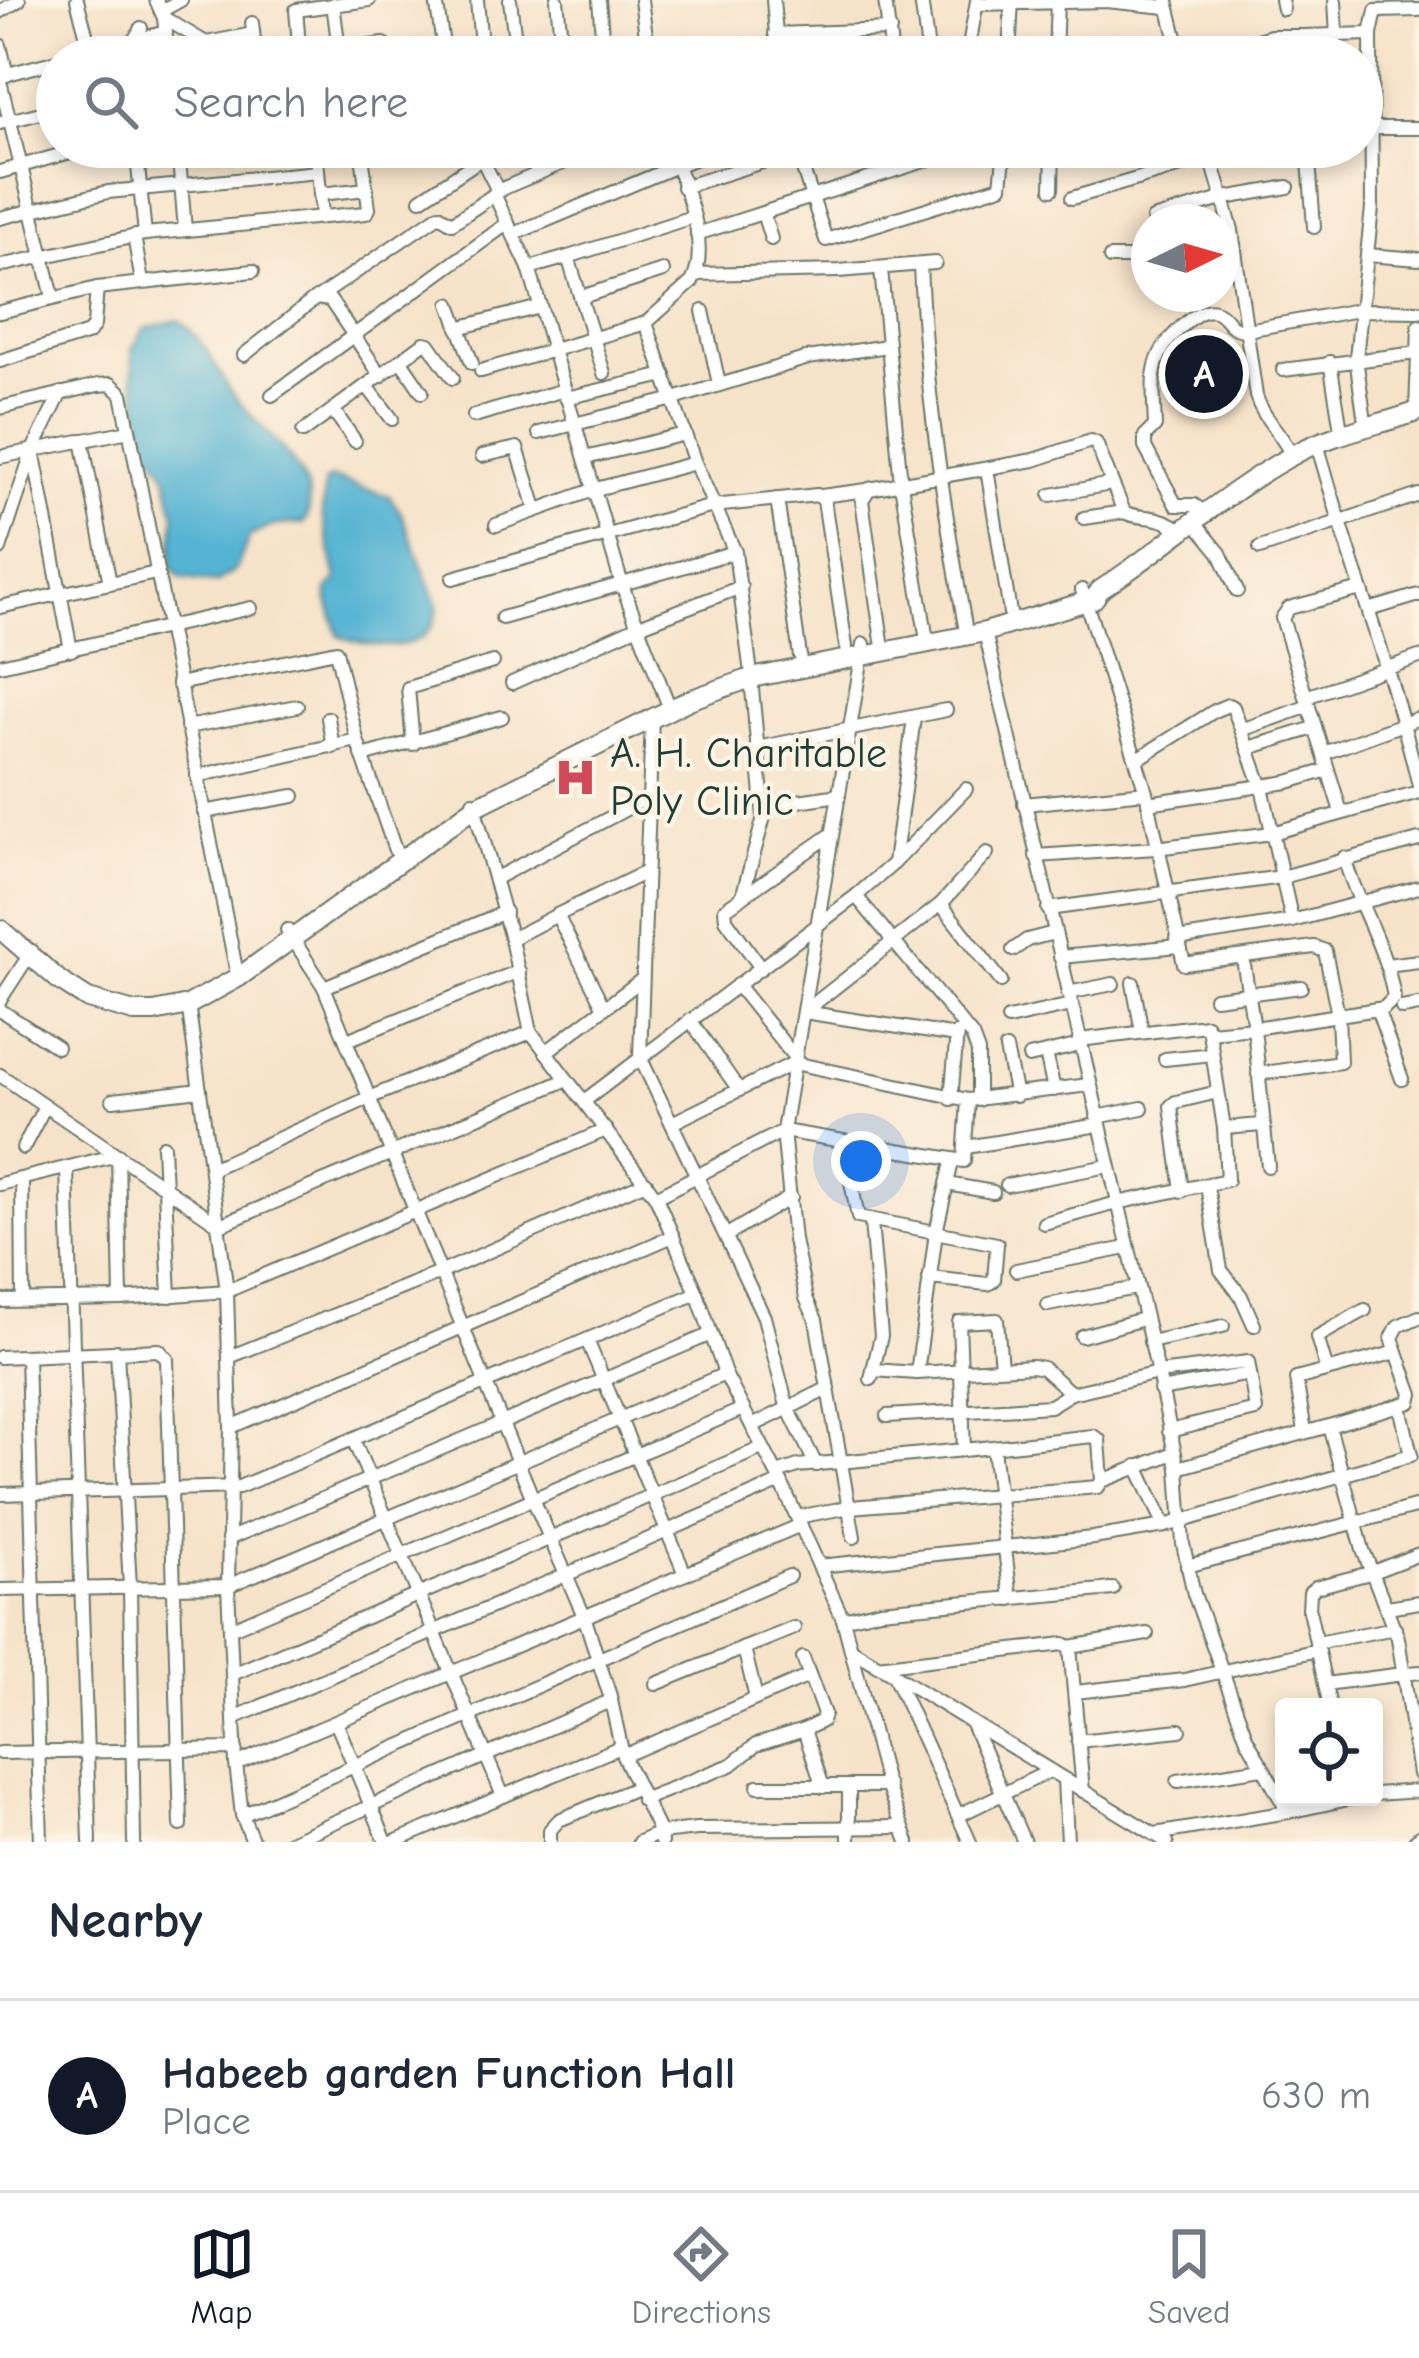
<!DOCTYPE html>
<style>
:root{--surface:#fff;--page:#f6f6f7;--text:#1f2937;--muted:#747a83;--line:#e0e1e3;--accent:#111827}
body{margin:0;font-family:"Comic Neue",sans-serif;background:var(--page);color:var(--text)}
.controls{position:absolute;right:36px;bottom:36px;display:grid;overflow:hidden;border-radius:12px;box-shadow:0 6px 18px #0003}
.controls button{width:108px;height:108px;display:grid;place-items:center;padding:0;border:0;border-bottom:3px solid var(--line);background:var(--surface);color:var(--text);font:60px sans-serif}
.compass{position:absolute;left:1131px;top:204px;width:108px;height:108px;border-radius:50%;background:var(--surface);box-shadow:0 6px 18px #0003;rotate:85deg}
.you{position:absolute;left:861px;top:1161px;width:42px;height:42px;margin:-30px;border:9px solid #fff;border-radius:50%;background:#1a73e8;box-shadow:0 0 0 18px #1a73e833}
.badge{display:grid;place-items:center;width:78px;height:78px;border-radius:50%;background:var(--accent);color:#fff;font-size:39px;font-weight:700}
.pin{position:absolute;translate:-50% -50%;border:6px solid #fff;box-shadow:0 3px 12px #0006}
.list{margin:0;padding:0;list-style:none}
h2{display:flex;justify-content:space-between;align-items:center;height:156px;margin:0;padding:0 48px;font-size:51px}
h2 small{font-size:39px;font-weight:400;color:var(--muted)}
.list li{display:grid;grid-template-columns:78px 1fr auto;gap:36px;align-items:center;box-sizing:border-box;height:192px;padding:0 48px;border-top:3px solid var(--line)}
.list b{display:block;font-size:45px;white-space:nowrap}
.list p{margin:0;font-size:39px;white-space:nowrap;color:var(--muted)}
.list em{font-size:39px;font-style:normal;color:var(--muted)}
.icon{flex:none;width:66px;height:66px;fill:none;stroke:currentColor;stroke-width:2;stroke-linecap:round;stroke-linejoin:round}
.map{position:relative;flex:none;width:1419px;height:1842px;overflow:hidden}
.search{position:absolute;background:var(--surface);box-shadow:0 6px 18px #0003;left:36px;right:36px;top:36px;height:132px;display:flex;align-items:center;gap:30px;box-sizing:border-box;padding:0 42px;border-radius:66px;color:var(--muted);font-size:45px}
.sheet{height:348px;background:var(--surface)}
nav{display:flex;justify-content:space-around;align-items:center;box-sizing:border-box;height:168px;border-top:3px solid var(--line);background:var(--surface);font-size:33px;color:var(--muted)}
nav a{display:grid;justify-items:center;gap:6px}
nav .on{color:var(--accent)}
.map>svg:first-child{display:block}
</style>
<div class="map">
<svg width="1419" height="1842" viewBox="0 0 1419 1842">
<rect width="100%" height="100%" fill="#fcf5e5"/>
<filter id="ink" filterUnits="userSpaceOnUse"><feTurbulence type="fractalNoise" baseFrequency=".00833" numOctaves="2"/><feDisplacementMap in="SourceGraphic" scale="24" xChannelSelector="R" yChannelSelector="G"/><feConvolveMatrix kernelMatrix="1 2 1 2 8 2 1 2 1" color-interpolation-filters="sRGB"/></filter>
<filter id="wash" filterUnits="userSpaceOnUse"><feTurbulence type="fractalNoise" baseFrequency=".004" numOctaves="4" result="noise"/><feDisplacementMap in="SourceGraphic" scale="48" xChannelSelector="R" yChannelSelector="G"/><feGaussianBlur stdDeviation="2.7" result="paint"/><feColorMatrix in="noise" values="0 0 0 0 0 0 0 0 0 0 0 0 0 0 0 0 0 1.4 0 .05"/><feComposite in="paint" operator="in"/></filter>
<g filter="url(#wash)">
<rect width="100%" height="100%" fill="#f7e3ca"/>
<g fill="#55b4d3" stroke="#3a7884" stroke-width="3">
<path d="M178 320C205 339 212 362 229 389 251 424 330 476 304 523L275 525 250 536 235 571 216 583 181 578 171 566 175 516 166 474 146 443 133 375 132 349 145 328Z"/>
<path d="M332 478 389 496 401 513 438 606C433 657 372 649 339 636L328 601V589L337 579 322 514 325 481Z"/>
</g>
</g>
<g filter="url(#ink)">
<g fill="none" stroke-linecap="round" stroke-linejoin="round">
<defs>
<g id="minor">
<polyline points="77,0 91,52"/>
<polyline points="156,0 164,18 168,57"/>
<polyline points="436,0 445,57"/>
<polyline points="477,0 482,57"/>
<polyline points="510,0 517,57"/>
<polyline points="557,0 563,57"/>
<polyline points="599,0 604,57"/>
<polyline points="641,0 649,57"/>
<polyline points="773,0 778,57"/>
<polyline points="885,0 892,57"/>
<polyline points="921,0 929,57"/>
<polyline points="1281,0 1283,9"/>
<polyline points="1167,1 1181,57"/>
<polyline points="1335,1 1337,35"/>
<polyline points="333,4 340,57"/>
<polyline points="977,4 1106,1 1166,7"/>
<polyline points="161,11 181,0"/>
<polyline points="0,12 19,0"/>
<polyline points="164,18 206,43 253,34"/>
<polyline points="252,23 256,57"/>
<polyline points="775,34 890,30"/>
<polyline points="0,45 7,75"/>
<polyline points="299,56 384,44 385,57"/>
<polyline points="72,57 166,32"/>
<polyline points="125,57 141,28"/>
<polyline points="300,57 296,10 369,0"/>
<polyline points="967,57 977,1"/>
<polyline points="1009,57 1012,0"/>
<polyline points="1055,57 1057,0"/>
<polyline points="1200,57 1271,36 1303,36"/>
<polyline points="1303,57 1303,36 1371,34"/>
<polyline points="0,76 57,61"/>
<polyline points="0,81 53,297"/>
<polyline points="0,123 57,109"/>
<polyline points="1362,128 1419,128"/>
<polyline points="136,147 145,234"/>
<polyline points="178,147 185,230"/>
<polyline points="316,147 322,216"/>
<path d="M1208 147 1232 230 1256 396C1263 419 1282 433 1292 456"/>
<polyline points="1308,147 1314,227"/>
<polyline points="797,151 826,240 1001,186 1005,147"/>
<polyline points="481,157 498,191"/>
<polyline points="0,172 88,147"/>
<polyline points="683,187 810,147"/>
<polyline points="1052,189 1053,147"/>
<polyline points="320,194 367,189"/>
<polyline points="494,194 529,268 622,585 670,709"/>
<polyline points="1072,198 1212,157"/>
<polyline points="421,199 499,147"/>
<polyline points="763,213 771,239"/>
<polyline points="0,218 108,192 318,172"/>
<polyline points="1153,219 1225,198 1288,187"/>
<polyline points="514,234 722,147"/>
<polyline points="697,234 952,152 953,147"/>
<polyline points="134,236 142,282"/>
<polyline points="1367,255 1419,259"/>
<polyline points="1110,258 1149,258"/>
<path d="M920 265C925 387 944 506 965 626"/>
<polyline points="0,266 145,234 366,213 369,209 361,147"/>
<polyline points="529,268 568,257"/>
<polyline points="881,269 901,484 926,634"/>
<polyline points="696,274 839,271 935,263"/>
<polyline points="581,297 663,271"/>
<polyline points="318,298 439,215 452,223 504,188 577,157 615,147"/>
<polyline points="450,304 472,363"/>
<polyline points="703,311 719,384"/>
<polyline points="0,312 97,288 253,271"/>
<polyline points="646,323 695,463 735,552 750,666"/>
<polyline points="458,328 540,307"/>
<polyline points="244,355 316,298 330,300 381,376"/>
<polyline points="0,361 89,333 94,325 97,288"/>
<polyline points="401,361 422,392"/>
<polyline points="1330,362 1342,436"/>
<polyline points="1283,370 1417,353"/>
<path d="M481 371 646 323 692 282C712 244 683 185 671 147"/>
<polyline points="604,373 568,257 692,217"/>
<polyline points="367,386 392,419"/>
<polyline points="272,395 508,223"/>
<polyline points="566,398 665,375"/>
<polyline points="0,408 98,385 111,384 122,394 236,969"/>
<polyline points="333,410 355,441"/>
<polyline points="1416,412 1419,326"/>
<polyline points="474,416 564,390"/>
<polyline points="1366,429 1356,358 1372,208 1371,34 1376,11 1419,10"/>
<polyline points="303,432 424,343 429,344 453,378"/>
<polyline points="539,433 674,399 808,358 887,346"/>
<polyline points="82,440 110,583"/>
<path d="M1317 443C1348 558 1392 670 1419 786"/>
<polyline points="33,450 71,650"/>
<polyline points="482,456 517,448 536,508"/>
<polyline points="0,457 129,431"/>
<polyline points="585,458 685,434"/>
<polyline points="987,469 1010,613"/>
<polyline points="1051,495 1111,484"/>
<polyline points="821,496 867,490"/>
<polyline points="777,499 800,656"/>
<path d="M1204 512 1194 505H1176L1145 447V436L1155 426C1153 377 1147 356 1188 321 1195 315 1205 308 1215 311 1230 316 1224 329 1247 330L1358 310 1419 311"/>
<polyline points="1084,518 1124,512"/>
<polyline points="1193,520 1220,553 1237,591"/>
<polyline points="496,525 596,489 695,463"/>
<polyline points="1260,548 1419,495"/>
<polyline points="0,549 33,450 61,393"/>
<polyline points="453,578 713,506 817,495 824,500 846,647"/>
<polyline points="1082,590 1146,792"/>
<polyline points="0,607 156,573"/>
<polyline points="1369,610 1419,595"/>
<polyline points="502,618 735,552"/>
<polyline points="985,632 1158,1373 1178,1468 1183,1544 1194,1594 1247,1739 1288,1812 1358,1797"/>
<path d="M882 641 862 500 869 489 1034 460 1091 441 1096 443 1124 512C1142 521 1154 512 1180 529"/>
<polyline points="0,665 251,608"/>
<polyline points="512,683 636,627 741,587"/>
<polyline points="178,684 336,651 357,740"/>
<polyline points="1306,697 1419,657"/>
<polyline points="652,717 640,1057 764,1317 787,1406 816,1465"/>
<polyline points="328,718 333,747"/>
<polyline points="187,727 297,706"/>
<polyline points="1244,729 1309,706"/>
<polyline points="413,744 408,688 493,662"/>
<polyline points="757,748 946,710"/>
<polyline points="1249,748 1314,728"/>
<polyline points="1324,753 1419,718"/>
<polyline points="363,756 502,717"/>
<polyline points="1136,760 1216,710 1228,705 1233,707 1262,787 1292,921"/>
<polyline points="197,776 357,740 395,850"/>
<polyline points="473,802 511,939 531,1032 656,1197 697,1293 725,1374 781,1482 843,1619 885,1780 908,1842"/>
<polyline points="1148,803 1288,782 1328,770"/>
<polyline points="1024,804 1146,792 1184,964 1314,947 1325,951 1338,1015 1340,1062 1258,1074"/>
<polyline points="764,806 839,795"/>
<polyline points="204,812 294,796"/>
<polyline points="1341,812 1282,618 1289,608 1361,589"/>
<polyline points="1036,856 1156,848 1272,833 1419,792"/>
<polyline points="894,863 914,718"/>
<polyline points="496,878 647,798"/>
<polyline points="856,896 972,1036 978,1052 978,1100"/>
<polyline points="742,897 764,817 751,678"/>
<polyline points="941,904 987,853"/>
<polyline points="1048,909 1282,877 1419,840"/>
<polyline points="287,930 324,987 533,1499 584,1616 610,1696 623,1756 660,1833 661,1842"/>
<polyline points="511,939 557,915"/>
<polyline points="1177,939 1292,921 1419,887"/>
<polyline points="1013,950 1027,940 1054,933"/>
<polyline points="1060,957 1179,946"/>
<polyline points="1386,965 1419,961"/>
<polyline points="761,968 726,919 725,909 832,834"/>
<polyline points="1133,983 1142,1032"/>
<polyline points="737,985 796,1059"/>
<polyline points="324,987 505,912"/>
<polyline points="1068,993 1113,984"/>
<polyline points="1215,998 1301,987"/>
<polyline points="0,1000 32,951"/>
<polyline points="188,1003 227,1291 231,1427 228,1586 236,1764 242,1815 253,1842"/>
<polyline points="604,1008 557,915 644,873"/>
<polyline points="1402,1008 1419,1005"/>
<polyline points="1377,1009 1402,1079"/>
<polyline points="0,1010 57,1047"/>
<polyline points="805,1011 941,904 1001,981"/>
<polyline points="804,1012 956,1036"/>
<polyline points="1008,1019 1071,1005"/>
<polyline points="690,1020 739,1090"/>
<polyline points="347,1040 519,971"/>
<polyline points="1079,1040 1206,1025 1209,1032 1254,1028 1243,959"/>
<polyline points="1006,1049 1016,1096"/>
<polyline points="546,1052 640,981"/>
<polyline points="1046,1053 1054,1090"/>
<polyline points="1029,1057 1080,1045"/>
<polyline points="1165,1059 1212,1054"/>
<polyline points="0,1075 220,1225 566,1080"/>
<polyline points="951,1099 957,1033"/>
<polyline points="113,1100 200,1090"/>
<polyline points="584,1101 856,896 894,863 966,789"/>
<polyline points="1097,1117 1142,1108"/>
<polyline points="672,1123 794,1063 968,1100 1089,1085"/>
<polyline points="1224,1128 1262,1125"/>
<polyline points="843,1142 858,1217 997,1244 994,1280 988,1284 929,1278"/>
<polyline points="163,1146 170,1296"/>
<polyline points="966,1147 1099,1125"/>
<polyline points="23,1148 45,1106"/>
<path d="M1268 1166 1254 1028 1384 1008 1394 998C1387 950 1358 905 1344 858"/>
<polyline points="67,1169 90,1842"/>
<polyline points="211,1169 371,1097 531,1032"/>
<polyline points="22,1179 23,1300"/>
<polyline points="0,1184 118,1155 121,1299"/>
<polyline points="947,1184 993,1192"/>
<polyline points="1007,1185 1108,1166"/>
<polyline points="1207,1186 1221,1270 1241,1296 1254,1325"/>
<polyline points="1182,1191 1171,1106 1176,1102 1218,1092"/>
<polyline points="656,1197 783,1131 964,1161 968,1100"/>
<polyline points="871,1222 881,1336 873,1370"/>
<polyline points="1044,1223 1117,1203 1227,1180 1224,1128 1209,1032"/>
<polyline points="727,1235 791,1197"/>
<polyline points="1016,1270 1127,1248"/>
<polyline points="0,1301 121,1299 227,1291 606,1130"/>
<polyline points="1048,1305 1136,1288"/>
<polyline points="1082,1336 1143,1319"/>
<polyline points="587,1340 685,1574"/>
<polyline points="1150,1342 1223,1326"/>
<polyline points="117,1351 130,1587 134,1842"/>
<polyline points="27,1356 41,1842"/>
<polyline points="0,1357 159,1350 167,1359 181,1825"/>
<polyline points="229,1357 442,1272 646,1182"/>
<polyline points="1327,1371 1317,1337 1365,1310"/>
<polyline points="917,1373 936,1232 952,1162"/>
<polyline points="871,1379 873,1370 917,1373 1032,1366 1043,1368 1071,1393"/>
<polyline points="1160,1390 1250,1374"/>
<polyline points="887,1416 1050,1406 1071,1393 1158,1373 1248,1362 1256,1410 1169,1431"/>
<polyline points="752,1426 829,1388"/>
<polyline points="1329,1426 1410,1402 1412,1394 1392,1338 1398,1326 1419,1317"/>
<polyline points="231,1427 673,1236"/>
<polyline points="1305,1431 1296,1379 1397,1352"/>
<polyline points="353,1439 503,1796"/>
<polyline points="993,1448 1011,1599"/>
<polyline points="964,1450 1093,1436 1099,1440 1102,1481"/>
<polyline points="1137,1466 1165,1526"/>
<polyline points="1178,1468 1329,1426 1363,1550 1398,1638 1419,1774"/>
<polyline points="777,1473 798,1466 964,1450 959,1322 997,1320 1001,1367"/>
<polyline points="0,1494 239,1487 697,1293"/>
<polyline points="797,1517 850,1507 1098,1487 1102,1481 1174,1453"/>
<polyline points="854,1537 816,1320 806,1298 794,1240 783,1131 864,644"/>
<polyline points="228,1539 709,1335"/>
<polyline points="819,1566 1093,1538 1165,1526 1411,1455 1400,1406"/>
<polyline points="1187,1566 1419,1506"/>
<polyline points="0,1590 228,1586 725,1374"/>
<polyline points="1387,1607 1419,1602"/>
<polyline points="843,1619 880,1610 1113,1589"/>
<polyline points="232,1628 743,1409"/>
<polyline points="1316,1643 1395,1628"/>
<polyline points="1070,1647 1147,1634"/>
<polyline points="744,1648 756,1698"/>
<polyline points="853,1650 1167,1842"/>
<polyline points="803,1658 824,1714 822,1721 804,1730 823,1787"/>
<polyline points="877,1666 1064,1644 1070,1647 1083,1791"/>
<polyline points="235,1673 762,1448"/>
<polyline points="896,1680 970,1842"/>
<polyline points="656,1684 794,1628"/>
<polyline points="1325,1684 1419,1672"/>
<polyline points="1075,1692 1184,1680 1318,1650"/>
<polyline points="1330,1707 1309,1610 1310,1592 1316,1587 1370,1573 1419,1554"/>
<polyline points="234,1718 781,1482"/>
<polyline points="336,1722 386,1842"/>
<polyline points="971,1722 1024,1842"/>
<polyline points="1078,1741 1180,1730"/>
<polyline points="0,1753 236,1749"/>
<polyline points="623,1756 809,1676"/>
<polyline points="236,1764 801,1525"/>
<polyline points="1064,1779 1067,1842"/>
<polyline points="1178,1781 1262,1768"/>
<polyline points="758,1786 888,1786"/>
<polyline points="1374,1794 1419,1791"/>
<polyline points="642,1800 731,1765 756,1745 804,1730"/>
<polyline points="242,1815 789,1576"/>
<polyline points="959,1815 1050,1771"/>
<polyline points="1155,1834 1288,1812"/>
<polyline points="289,1842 610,1701"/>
<polyline points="394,1842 620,1747"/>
<polyline points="550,1842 550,1830 559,1820 636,1788"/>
<polyline points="639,1842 660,1833 697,1829 901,1827"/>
<polyline points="849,1842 849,1786"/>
<polyline points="1414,1842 1419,1837"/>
</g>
<path id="highway" d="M0 929 60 981 88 999 134 1012H154L188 1005 239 977 475 807 689 700 751 678 985 632 1094 599 1100 590C1167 547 1226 490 1297 453 1334 433 1379 425 1419 411"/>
</defs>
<use href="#minor" stroke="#6b7768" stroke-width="16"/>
<use href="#highway" stroke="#6b7768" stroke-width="22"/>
<use href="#minor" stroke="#fff" stroke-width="12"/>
<use href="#highway" stroke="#fff" stroke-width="18"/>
</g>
</g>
<defs>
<symbol id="hospital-bare" viewBox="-9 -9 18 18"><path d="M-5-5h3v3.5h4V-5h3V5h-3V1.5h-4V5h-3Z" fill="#d1495b" stroke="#fcf5e5" stroke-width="2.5" paint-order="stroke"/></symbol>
</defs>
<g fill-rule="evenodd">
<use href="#hospital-bare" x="546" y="748" width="59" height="59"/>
</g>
<g text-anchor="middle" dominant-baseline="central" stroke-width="9" stroke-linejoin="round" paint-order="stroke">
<g font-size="42" fill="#1f3d34" stroke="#fcf5e5" text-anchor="start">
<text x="610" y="753">A. H. Charitable<tspan x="610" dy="48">Poly Clinic</tspan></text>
</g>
</g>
</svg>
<div class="controls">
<button><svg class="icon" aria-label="locate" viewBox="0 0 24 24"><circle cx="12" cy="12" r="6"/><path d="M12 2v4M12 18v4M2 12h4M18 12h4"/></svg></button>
</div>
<svg class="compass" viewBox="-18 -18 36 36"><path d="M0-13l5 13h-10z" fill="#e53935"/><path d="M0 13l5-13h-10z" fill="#747a83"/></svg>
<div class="you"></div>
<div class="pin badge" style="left:1204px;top:374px">A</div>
<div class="search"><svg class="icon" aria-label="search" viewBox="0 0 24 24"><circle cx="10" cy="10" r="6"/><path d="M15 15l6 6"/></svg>Search here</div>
</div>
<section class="sheet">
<h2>Nearby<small></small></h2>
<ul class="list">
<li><span class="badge">A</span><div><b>Habeeb garden Function Hall</b><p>Place</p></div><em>630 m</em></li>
</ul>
</section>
<nav>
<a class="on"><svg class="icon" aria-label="map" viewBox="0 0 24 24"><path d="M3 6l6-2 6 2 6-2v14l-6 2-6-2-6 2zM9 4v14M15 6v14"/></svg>Map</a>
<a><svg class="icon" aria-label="directions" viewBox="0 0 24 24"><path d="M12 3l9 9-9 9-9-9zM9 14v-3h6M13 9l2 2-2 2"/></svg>Directions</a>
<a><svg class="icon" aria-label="saved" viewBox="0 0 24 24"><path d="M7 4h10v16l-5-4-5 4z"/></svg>Saved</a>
</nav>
